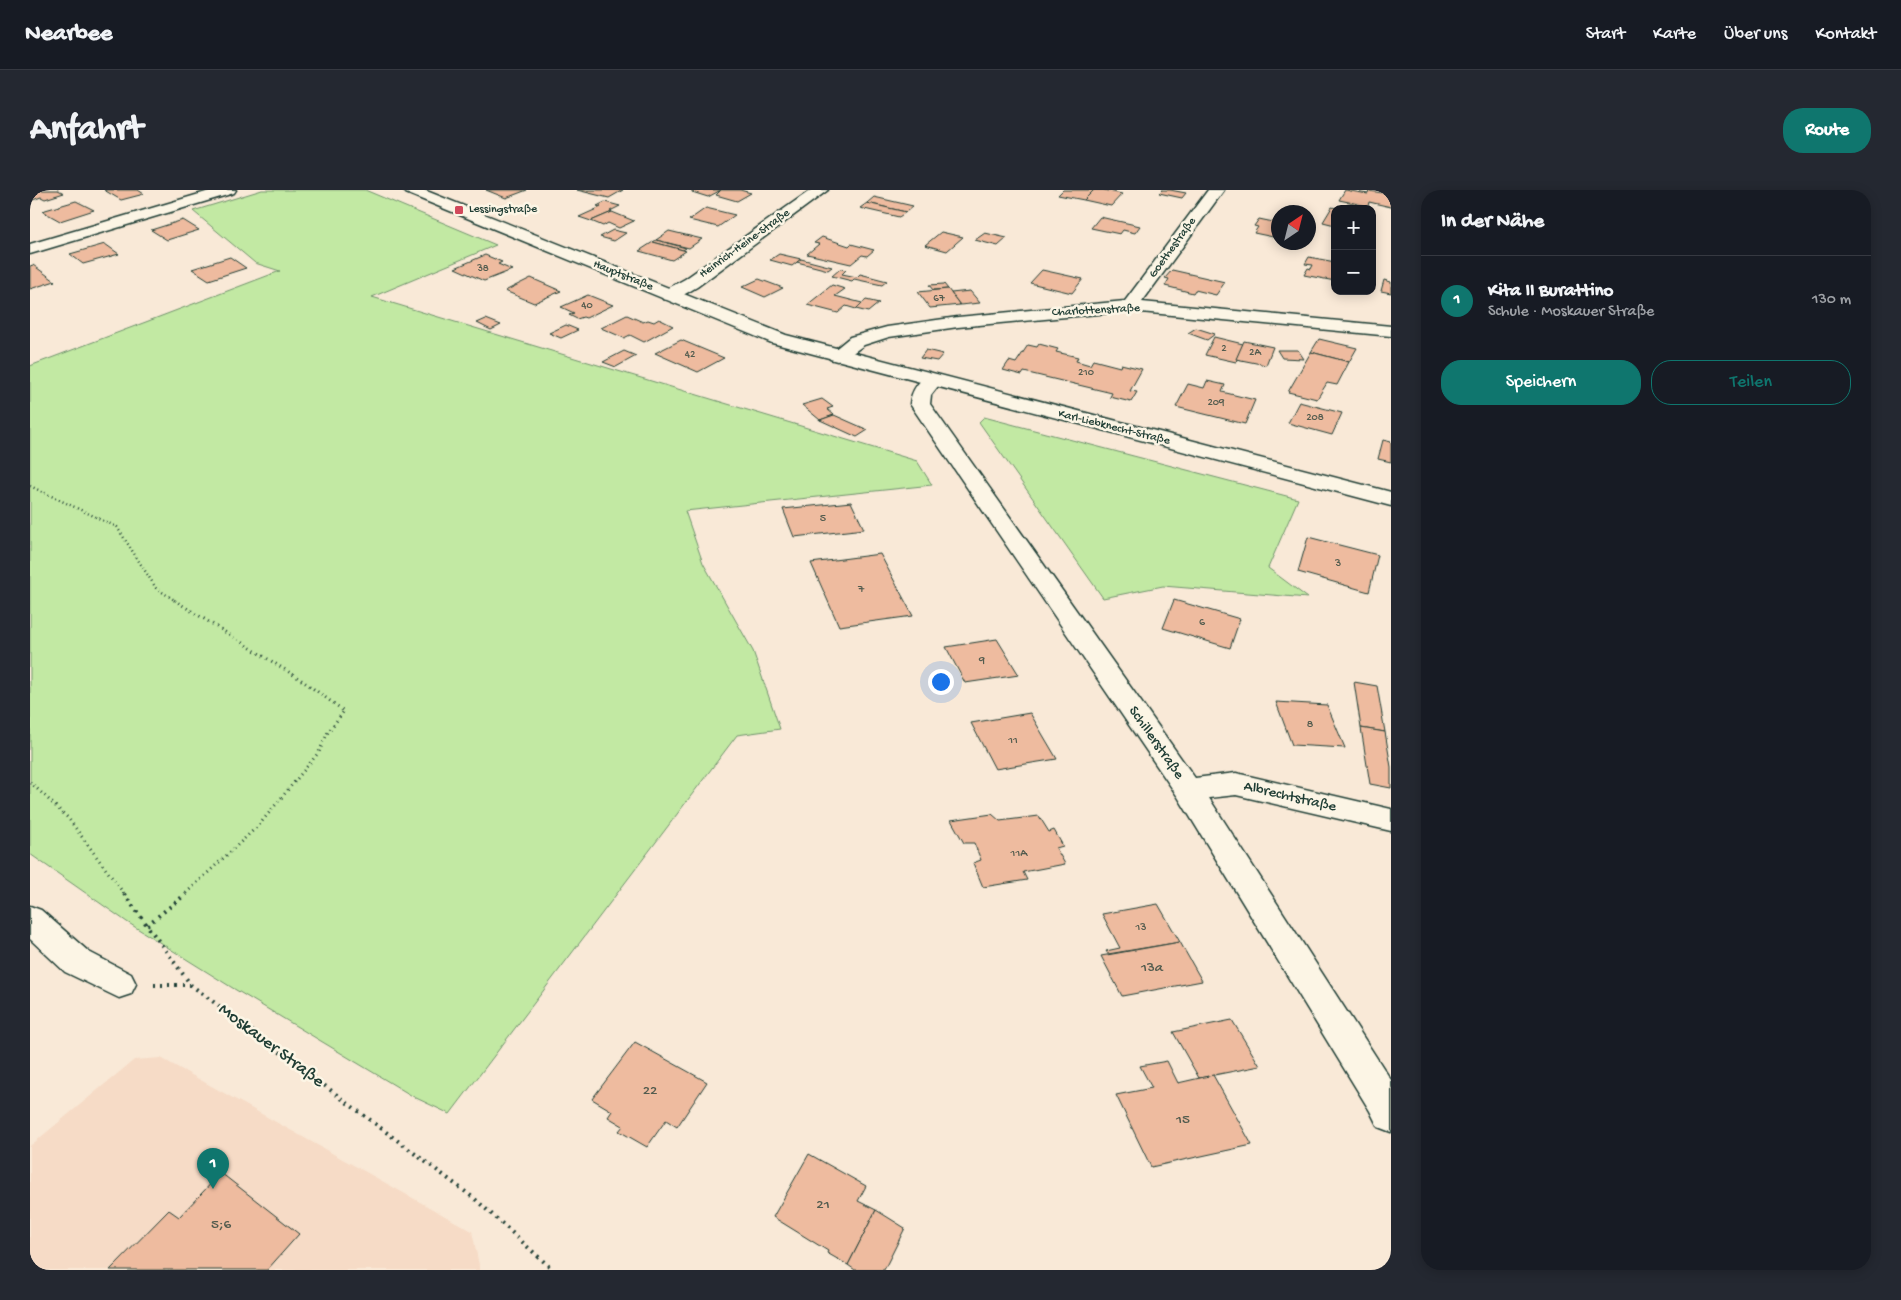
<!DOCTYPE html>
<html lang="de">
<meta charset="utf-8">
<style>
:root{--surface:#171b24;--page:#242831;--text:#f1f3f6;--muted:#9ea1a6;--line:#363941;--accent:#0f766e}
body{margin:0;font-family:"Gochi Hand",sans-serif;background:var(--page);color:var(--text)}
.controls{position:absolute;right:15px;top:15px;display:grid;overflow:hidden;border-radius:10px;box-shadow:0 2px 12px #0003}
.controls button{width:45px;height:45px;display:grid;place-items:center;padding:0;border:0;border-bottom:1px solid var(--line);background:var(--surface);color:var(--text);font:25px sans-serif}
.compass{position:absolute;left:1241px;top:15px;width:45px;height:45px;border-radius:50%;background:var(--surface);box-shadow:0 2px 12px #0003;rotate:35deg}
.you{position:absolute;left:910px;top:491px;width:18px;height:18px;margin:-12px;border:4px solid #fff;border-radius:50%;background:#1a73e8;box-shadow:0 0 0 8px #1a73e833}
.badge{display:grid;place-items:center;width:32px;height:32px;border-radius:50%;background:var(--accent);color:#fff;font-size:16px;font-weight:700}
.pin{position:absolute;translate:-50% -41px;filter:drop-shadow(0 1px 2px #0008)}
.pin::after{content:'';position:absolute;top:26px;width:18px;height:15px;background:inherit;clip-path:polygon(0 0,100% 0,50% 100%)}
.list{margin:0;padding:0;list-style:none}
h2{display:flex;justify-content:space-between;align-items:center;height:65px;margin:0;padding:0 20px;font-size:21px}
h2 small{font-size:16px;font-weight:400;color:var(--muted)}
.list li{display:grid;grid-template-columns:32px 1fr auto;gap:15px;align-items:center;box-sizing:border-box;height:90px;padding:0 20px;border-top:1px solid var(--line)}
.list b{display:block;font-size:19px;white-space:nowrap}
.list p{margin:0;font-size:16px;white-space:nowrap;color:var(--muted)}
.list em{font-size:16px;font-style:normal;color:var(--muted)}
.actions{display:flex;gap:10px;padding:15px 20px}
.actions a{flex:1;padding:11px 0;border:1px solid var(--accent);border-radius:20px;text-align:center;font-size:18px;color:var(--accent)}
.actions .main{background:var(--accent);color:#fff}
.map{position:relative;flex:none;width:1361px;height:1080px;overflow:hidden;border-radius:20px}
header{display:flex;align-items:center;gap:30px;box-sizing:border-box;height:70px;padding:0 25px;background:var(--surface);border-bottom:1px solid var(--line)}
header strong{font-size:24px}
nav{display:flex;gap:28px;margin-inline-start:auto;font-size:18px}
.intro{display:flex;align-items:center;justify-content:space-between;box-sizing:border-box;height:120px;padding:0 30px}
h1{margin:0;font-size:35px}
.button{padding:12px 22px;border-radius:20px;background:var(--accent);color:#fff;font-size:18px;font-weight:700}
main{display:flex;gap:30px;padding:0 30px}
aside{flex:1;background:var(--surface);border-radius:20px;box-shadow:0 2px 12px #0003}
.map>svg:first-child{display:block}
</style>
<header>
<strong>Nearbee</strong>
<nav><a>Start</a><a>Karte</a><a>Über uns</a><a>Kontakt</a></nav>
</header>
<div class="intro"><h1>Anfahrt</h1><a class="button">Route</a></div>
<main>
<div class="map">
<svg width="1361" height="1080" viewBox="0 0 1361 1080">
<rect width="100%" height="100%" fill="#f9e9d7"/>
<filter id="ink" filterUnits="userSpaceOnUse"><feTurbulence type="fractalNoise" baseFrequency=".02" numOctaves="2"/><feDisplacementMap in="SourceGraphic" scale="10" xChannelSelector="R" yChannelSelector="G"/><feConvolveMatrix kernelMatrix="1 2 1 2 8 2 1 2 1" color-interpolation-filters="sRGB"/></filter>
<g filter="url(#ink)">
<polygon fill="#f6dbc6" points="131,868 442,1041 450,1080 0,1080 0,956 104,870"/>
<g fill="#c2e9a3" stroke="#70936c">
<polygon points="232,0 335,0 466,55 342,107 887,271 902,295 655,321 673,373 723,461 750,539 707,545 420,924 384,907 201,797 97,732 0,664 0,176 250,81 225,73 163,21"/>
<polygon points="954,227 1268,309 1238,378 1278,408 1133,396 1073,408 949,232"/>
</g>
<g fill="#eebb9f" stroke="#1f3d34">
<polygon points="0,0 28,0 34,3 15,9 11,7 0,11"/>
<polygon points="74,0 108,0 114,4 91,10"/>
<polygon points="456,0 497,0 476,8"/>
<polygon points="547,0 593,0 579,8"/>
<polygon points="662,0 691,0 678,7 662,2"/>
<polygon points="691,0 710,0 721,3 707,11 686,5"/>
<polygon points="1033,0 1064,0 1054,10 1028,5"/>
<polygon points="1064,0 1073,0 1092,4 1081,16 1054,10"/>
<polygon points="1132,0 1140,0 1156,3 1152,8 1129,3"/>
<polygon points="1315,0 1338,4 1339,1 1361,4 1361,17 1339,12 1338,16 1309,10"/>
<polygon points="844,7 883,16 876,22 837,13"/>
<polygon points="46,11 64,20 30,31 12,21"/>
<polygon points="575,12 590,16 580,21 582,22 561,31 549,27 571,17 567,16"/>
<polygon points="837,13 876,22 869,27 830,18"/>
<polygon points="1302,17 1310,19 1305,19 1305,35 1293,32"/>
<polygon points="676,18 705,25 688,37 659,30"/>
<polygon points="582,22 604,31 589,38 578,33 573,36 561,31"/>
<polygon points="1070,27 1110,36 1105,43 1093,40 1090,44 1061,38"/>
<polygon points="1229,29 1248,33 1248,48 1224,43 1228,37 1224,36"/>
<polygon points="153,30 169,40 137,50 121,40"/>
<polygon points="583,40 596,43 584,51 570,47"/>
<polygon points="639,41 672,49 659,58 626,50"/>
<polygon points="911,42 933,47 917,61 895,55"/>
<polygon points="955,43 977,48 968,56 945,50"/>
<polygon points="792,47 819,56 821,54 844,60 837,66 832,65 821,74 777,64 789,54 784,53"/>
<polygon points="626,50 656,58 653,60 623,52"/>
<polygon points="623,52 653,60 656,61 642,70 609,61"/>
<polygon points="75,54 89,64 53,74 40,64"/>
<polygon points="749,64 771,69 762,76 740,70"/>
<polygon points="455,65 472,72 468,74 482,80 454,91 425,78"/>
<polygon points="200,67 216,78 179,90 162,79"/>
<polygon points="1279,67 1305,72 1305,91 1274,85 1278,78 1281,79 1283,75 1275,74"/>
<polygon points="771,69 802,77 798,80 767,72"/>
<polygon points="3,75 25,91 0,99 0,76"/>
<polygon points="810,79 816,80 812,84 827,87 830,84 857,91 852,95 824,89 822,91 802,86"/>
<polygon points="1012,80 1053,89 1042,103 1000,93"/>
<polygon points="1142,80 1195,92 1186,105 1165,100 1163,103 1135,96 1139,89 1135,88"/>
<polygon points="501,88 531,101 504,113 475,101"/>
<polygon points="729,89 753,98 735,107 712,97"/>
<polygon points="1354,90 1361,92 1361,103 1351,101"/>
<polygon points="914,94 918,99 903,100 899,95"/>
<polygon points="802,95 815,99 805,106 832,113 826,119 816,116 808,123 777,115"/>
<polygon points="918,99 930,115 900,118 888,102"/>
<polygon points="940,101 950,113 930,115 921,103"/>
<polygon points="558,105 583,115 556,128 553,127 547,129 539,125 544,123 531,117"/>
<polygon points="836,110 849,113 838,122 826,119"/>
<polygon points="597,125 613,132 618,130 624,132 629,129 643,136 614,152 600,145 594,148 571,138"/>
<polygon points="456,129 471,135 461,140 447,133"/>
<polygon points="536,135 548,140 531,148 519,143"/>
<polygon points="1166,138 1185,144 1177,150 1158,143"/>
<polygon points="1184,147 1213,154 1206,172 1175,165"/>
<polygon points="1289,149 1327,158 1319,172 1281,162"/>
<polygon points="651,150 694,168 668,182 625,163"/>
<polygon points="1214,151 1243,157 1236,175 1206,169"/>
<polygon points="1009,154 1028,159 1026,162 1048,167 1046,171 1060,175 1063,170 1090,177 1091,174 1112,179 1100,201 1107,202 1101,212 1080,207 1082,203 994,182 992,185 973,180 979,171 986,173 998,155 1007,157"/>
<polygon points="896,160 913,164 907,171 890,168"/>
<polygon points="1247,160 1268,160 1274,169 1252,168"/>
<polygon points="594,161 606,166 586,177 573,172"/>
<polygon points="1281,162 1319,172 1307,195 1297,193 1287,209 1258,202"/>
<polygon points="1177,191 1195,195 1192,202 1225,210 1215,234 1146,217 1158,194 1174,198"/>
<polygon points="792,209 803,217 797,219 804,225 790,230 772,215"/>
<polygon points="1269,212 1312,223 1302,245 1258,233"/>
<polygon points="804,225 838,240 827,247 790,230"/>
<polygon points="1353,250 1361,252 1361,272 1348,269"/>
<polygon points="821,312 834,339 764,347 753,319"/>
<polygon points="1278,347 1348,365 1339,402 1268,382"/>
<polygon points="850,364 883,426 809,436 781,373"/>
<polygon points="1144,410 1210,429 1200,458 1133,438"/>
<polygon points="967,449 989,485 935,493 916,457"/>
<polygon points="1324,492 1347,496 1355,542 1331,538"/>
<polygon points="1246,512 1297,515 1315,558 1262,555"/>
<polygon points="1000,523 1027,569 965,579 941,533"/>
<polygon points="1331,538 1355,542 1361,577 1361,598 1340,594"/>
<polygon points="962,624 970,631 1009,626 1019,642 1024,640 1033,656 1026,658 1035,674 993,682 997,690 953,697 943,673 951,670 944,653 934,653 921,630"/>
<polygon points="1128,714 1150,752 1078,764 1076,761 1090,758 1072,724"/>
<polygon points="1150,752 1172,791 1092,806 1071,766"/>
<polygon points="1202,830 1230,876 1169,888 1143,842"/>
<polygon points="605,852 677,892 647,937 636,930 617,957 589,941 593,936 578,927 582,921 562,909"/>
<polygon points="1137,871 1148,893 1183,885 1222,955 1121,977 1086,905 1122,898 1110,876"/>
<polygon points="779,964 836,996 828,1011 846,1020 818,1075 797,1063 798,1061 743,1027"/>
<polygon points="191,983 269,1044 237,1080 80,1080 139,1020 149,1027"/>
<polygon points="846,1020 875,1038 854,1080 825,1080 818,1075"/>
</g>
<g fill="none" stroke-linecap="round" stroke-linejoin="round">
<defs>
<g id="street">
<polygon points="183,0 206,0 204,3 0,64 0,54"/>
<path d="M781 0H798L667 97C656 103 645 112 633 109L630 105 633 101 655 89Z"/>
<polygon points="1178,0 1194,0 1112,112 1361,136 1361,146 1100,121 928,137 859,147 834,155 814,169 807,171 800,169 798,165 820,147 857,137 928,127 1095,111"/>
<path d="M902 185 909 187 912 191 901 205 900 214 1165 588 1206 583 1361 619V641L1206 605 1179 608 1361 890V942L1348 937 1340 921 1148 607 880 214C881 201 889 188 902 185Z"/>
<polygon points="0,716 11,720 59,762 101,784 106,794 101,804 89,808 35,782 0,749"/>
</g>
<polygon id="secondary" points="374,0 394,0 756,145 1361,302 1361,316 742,153 376,3"/>
</defs>
<use href="#street" stroke="#1f3d34" stroke-width="3"/>
<use href="#secondary" stroke="#1f3d34" stroke-width="3"/>
<polyline stroke="#1f3d34" stroke-width="2.5" stroke-dasharray="1 3" stroke-linecap="butt" points="0,296 87,337 126,398 146,411"/>
<g stroke="#1f3d34" stroke-width="3" stroke-dasharray="1 4" stroke-linecap="butt">
<polyline points="144,410 270,489 314,521 298,542 289,562 229,635 154,705"/>
<polyline points="0,592 38,628 95,705"/>
</g>
<g stroke="#1f3d34" stroke-width="4" stroke-dasharray="2 5" stroke-linecap="butt">
<polyline points="94,704 161,795 445,1009 523,1080"/>
<polyline points="117,735 156,704"/>
<polyline points="124,795 160,795"/>
</g>
<use href="#street" fill="#fcf5e5" fill-rule="evenodd"/>
<use href="#secondary" fill="#fcf5e5" fill-rule="evenodd"/>
</g>
</g>
<rect fill="#d1495b" stroke="#fcf5e5" stroke-width="2" x="424" y="15" width="10" height="10" rx="2.5"/>
<g text-anchor="middle" dominant-baseline="central" stroke-width="5" stroke-linejoin="round" paint-order="stroke">
<g font-size="11" fill="#535c4f">
<text x="453" y="79">38</text>
<text x="909" y="109">67</text>
<text x="557" y="116">40</text>
<text x="1194" y="159">2</text>
<text x="1225" y="163">2A</text>
<text x="660" y="165">42</text>
<text x="1056" y="183">210</text>
<text x="1186" y="213">209</text>
<text x="1285" y="228">208</text>
</g>
<g font-size="12" fill="#1f3d34" stroke="#fcf5e5" text-anchor="start">
<text x="439" y="20">Lessingstraße</text>
</g>
<g font-size="12" fill="#1f3d34" stroke="#fcf5e5">
<text transform="translate(715 54) rotate(-36)">Heinrich-Heine-Straße</text>
<text transform="translate(1143 58) rotate(-54)">Goethestraße</text>
<text transform="translate(593 86) rotate(22)">Hauptstraße</text>
<text transform="translate(1066 121) rotate(-3)">Charlottenstraße</text>
<text transform="translate(1084 238) rotate(14)">Karl-Liebknecht-Straße</text>
</g>
<g font-size="12" fill="#535c4f">
<text x="793" y="329">5</text>
<text x="1308" y="374">3</text>
<text x="831" y="400">7</text>
<text x="1172" y="433">6</text>
<text x="952" y="471">9</text>
<text x="1280" y="535">8</text>
<text x="983" y="551">11</text>
<text x="989" y="664">11A</text>
<text x="1111" y="738">13</text>
</g>
<g font-size="15" fill="#1f3d34" stroke="#fcf5e5">
<text transform="translate(1126 553) rotate(55)">Schillerstraße</text>
<text transform="translate(1260 607) rotate(13)">Albrechtstraße</text>
</g>
<g font-size="15" fill="#535c4f">
<text x="1122" y="778">13a</text>
<text x="620" y="901">22</text>
<text x="1153" y="930">15</text>
<text x="793" y="1015">21</text>
<text x="191" y="1035">5;6</text>
</g>
<g font-size="18" fill="#1f3d34" stroke="#fcf5e5">
<text transform="translate(241 856) rotate(37)">Moskauer Straße</text>
</g>
</g>
</svg>
<div class="controls">
<button>+</button>
<button>−</button>
</div>
<svg class="compass" viewBox="-18 -18 36 36"><path d="M0-13l5 13h-10z" fill="#e53935"/><path d="M0 13l5-13h-10z" fill="#9ea1a6"/></svg>
<div class="you"></div>
<div class="pin badge" style="left:183px;top:999px">1</div>
</div>
<aside>
<h2>In der Nähe<small></small></h2>
<ul class="list">
<li><span class="badge">1</span><div><b>Kita II Burattino</b><p>Schule · Moskauer Straße</p></div><em>130 m</em></li>
</ul>
<div class="actions"><a class="main">Speichern</a><a>Teilen</a></div>
</aside>
</main>
